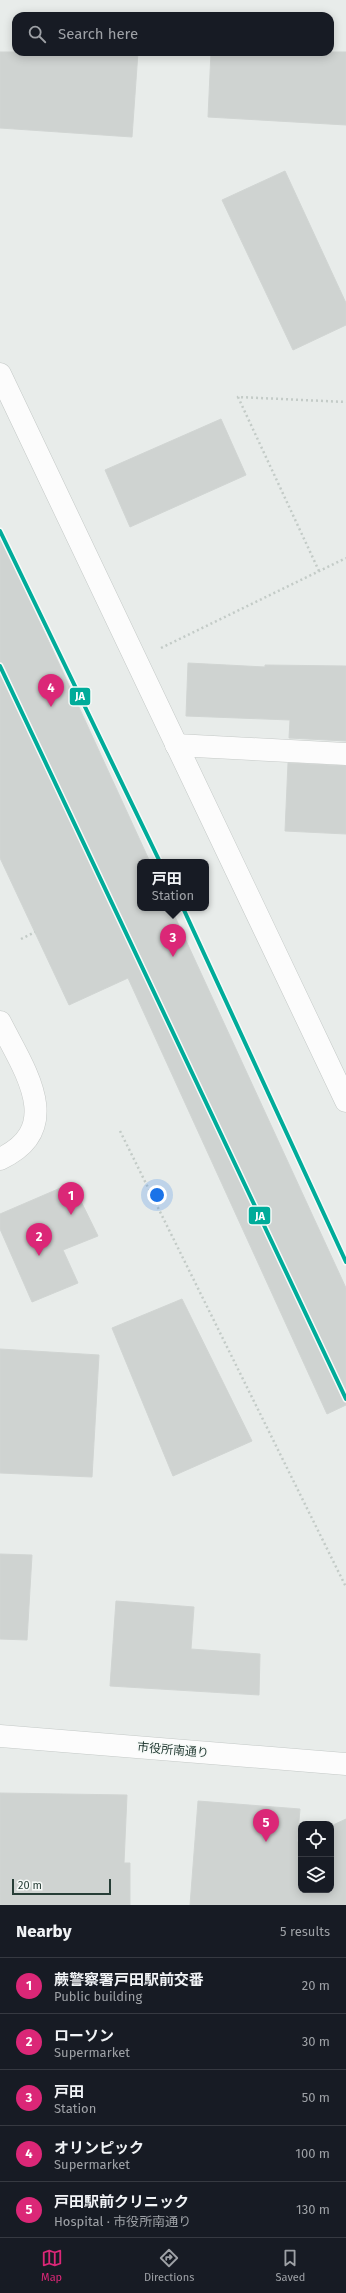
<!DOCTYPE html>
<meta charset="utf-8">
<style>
:root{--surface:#171b24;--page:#242831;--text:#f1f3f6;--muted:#9ea1a6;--line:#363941;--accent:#db2777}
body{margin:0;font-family:"Fira Sans","Noto Sans JP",sans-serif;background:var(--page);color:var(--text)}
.controls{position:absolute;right:12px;bottom:12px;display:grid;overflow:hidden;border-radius:8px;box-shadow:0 2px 10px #0003}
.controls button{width:36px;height:36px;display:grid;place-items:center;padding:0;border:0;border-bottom:1px solid var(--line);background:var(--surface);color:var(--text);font:20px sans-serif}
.scale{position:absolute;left:12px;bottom:10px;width:99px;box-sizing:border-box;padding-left:4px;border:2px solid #273e37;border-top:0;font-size:11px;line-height:14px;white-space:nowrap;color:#273e37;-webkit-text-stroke:3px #f7faf8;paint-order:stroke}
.you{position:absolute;left:157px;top:1195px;width:14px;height:14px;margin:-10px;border:3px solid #fff;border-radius:50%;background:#1a73e8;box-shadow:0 0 0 6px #1a73e833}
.badge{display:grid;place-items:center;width:26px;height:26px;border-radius:50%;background:var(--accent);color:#fff;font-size:13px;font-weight:700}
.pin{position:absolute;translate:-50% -33px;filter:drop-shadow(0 1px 2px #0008)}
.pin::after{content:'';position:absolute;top:21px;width:14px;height:12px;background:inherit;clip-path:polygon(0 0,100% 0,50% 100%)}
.popup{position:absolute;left:137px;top:859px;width:72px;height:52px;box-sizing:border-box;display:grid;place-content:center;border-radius:8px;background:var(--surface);filter:drop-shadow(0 1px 3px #0005);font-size:13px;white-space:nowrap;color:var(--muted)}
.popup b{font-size:15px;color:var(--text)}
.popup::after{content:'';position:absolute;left:50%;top:100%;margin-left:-8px;border:8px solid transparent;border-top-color:var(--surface)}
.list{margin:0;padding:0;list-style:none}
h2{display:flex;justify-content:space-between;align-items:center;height:52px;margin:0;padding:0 16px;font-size:17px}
h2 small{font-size:13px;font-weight:400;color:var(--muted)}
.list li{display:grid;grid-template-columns:26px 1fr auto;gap:12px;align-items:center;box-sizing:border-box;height:56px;padding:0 16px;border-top:1px solid var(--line)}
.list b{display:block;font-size:15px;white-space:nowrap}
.list p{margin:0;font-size:13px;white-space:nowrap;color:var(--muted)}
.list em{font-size:13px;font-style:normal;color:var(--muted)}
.icon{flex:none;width:22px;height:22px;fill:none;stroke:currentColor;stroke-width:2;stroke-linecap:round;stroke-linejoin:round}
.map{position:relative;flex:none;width:346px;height:1905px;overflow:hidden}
.search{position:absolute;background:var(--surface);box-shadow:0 2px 10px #0003;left:12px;right:12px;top:12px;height:44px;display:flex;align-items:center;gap:10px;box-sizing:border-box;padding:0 14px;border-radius:12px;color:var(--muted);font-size:15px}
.sheet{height:332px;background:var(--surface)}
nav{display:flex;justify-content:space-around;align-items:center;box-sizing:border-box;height:56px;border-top:1px solid var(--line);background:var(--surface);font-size:11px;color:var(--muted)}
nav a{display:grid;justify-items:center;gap:2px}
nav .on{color:var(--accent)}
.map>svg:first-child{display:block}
</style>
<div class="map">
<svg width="346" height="1905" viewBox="0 0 346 1905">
<rect width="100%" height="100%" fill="#e8ecea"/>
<g fill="#cfd3d1" stroke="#d1d5d3">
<polygon points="0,52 138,52 132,137 0,128"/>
<polygon points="211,52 346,52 346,125 208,117"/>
<polygon points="285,171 346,303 346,325 293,350 222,200"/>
<polygon points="221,419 246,475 130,527 105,470"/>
<polygon points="0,535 150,862 140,862 140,908 171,908 346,1288 346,1405 327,1414 128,978 69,1005 0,858"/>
<polygon points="188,663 265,667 265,665 346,666 346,741 289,738 290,720 186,716"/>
<polygon points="288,763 346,766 346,834 285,831"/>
<polygon points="72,1183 98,1236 63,1250 78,1283 32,1302 0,1229 0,1214"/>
<polygon points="182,1299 252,1441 173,1476 112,1328"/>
<polygon points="0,1349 99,1355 92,1477 0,1473"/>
<polygon points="0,1554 32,1555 27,1640 0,1639"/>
<polygon points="116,1601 194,1607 191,1649 260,1654 259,1695 110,1686"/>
<polygon points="0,1793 127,1795 124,1863 130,1863 130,1905 0,1905"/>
<polygon points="198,1801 300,1809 297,1842 301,1841 301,1890 331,1890 331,1826 346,1819 346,1905 190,1905"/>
</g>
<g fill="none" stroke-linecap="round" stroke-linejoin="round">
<defs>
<g id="street">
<polyline points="176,745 346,754"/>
<path d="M0 1022C23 1068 67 1128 0 1159"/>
</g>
<g id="secondary">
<polyline points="0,374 346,1101"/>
<polyline points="0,1736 346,1764"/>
</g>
</defs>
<use href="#street" stroke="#c5c9c7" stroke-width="23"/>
<use href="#secondary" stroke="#c4c9c7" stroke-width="23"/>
<g stroke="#c3cbc7" stroke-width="2.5" stroke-dasharray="2 3" stroke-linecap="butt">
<polyline points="319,571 238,397 346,402"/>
<polyline points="161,648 346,558"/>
<polyline points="21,939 35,932"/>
<polyline points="120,1131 346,1587"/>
</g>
<use href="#street" stroke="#fcfcfc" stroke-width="22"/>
<use href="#secondary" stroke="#fcfcfc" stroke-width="22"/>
<defs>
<g id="rail-1">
<polyline points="0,531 160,862"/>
<polyline points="0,666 346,1399"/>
<polyline points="183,908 346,1262"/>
</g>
</defs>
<use href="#rail-1" stroke="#f7faf8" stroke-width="7"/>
<use href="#rail-1" stroke="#00ac9a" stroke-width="4"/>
</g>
<g text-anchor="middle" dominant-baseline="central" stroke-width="3" stroke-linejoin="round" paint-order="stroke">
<g font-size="12" fill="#273e37" stroke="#f7faf8">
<text transform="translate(173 1750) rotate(5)">市役所南通り</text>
</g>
</g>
<g stroke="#f7faf8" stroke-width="1.5">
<rect x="69" y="687" width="22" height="19" rx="4" fill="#00ac9a"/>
<rect x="248" y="1206" width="23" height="19" rx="4" fill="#00ac9a"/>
</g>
<g font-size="11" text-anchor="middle" font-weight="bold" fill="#fff">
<text x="80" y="700">JA</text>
<text x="260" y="1220">JA</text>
</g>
</svg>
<div class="controls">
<button><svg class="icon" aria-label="locate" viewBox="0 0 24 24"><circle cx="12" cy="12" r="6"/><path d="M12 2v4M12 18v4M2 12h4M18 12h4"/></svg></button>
<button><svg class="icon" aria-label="layers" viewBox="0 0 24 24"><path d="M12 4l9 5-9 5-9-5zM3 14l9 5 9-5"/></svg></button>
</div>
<div class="scale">20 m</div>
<div class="you"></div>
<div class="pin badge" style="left:71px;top:1215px">1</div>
<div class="pin badge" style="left:39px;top:1256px">2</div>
<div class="pin badge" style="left:173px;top:957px">3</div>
<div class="popup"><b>戸田</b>Station</div>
<div class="pin badge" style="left:51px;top:707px">4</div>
<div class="pin badge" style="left:266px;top:1842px">5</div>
<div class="search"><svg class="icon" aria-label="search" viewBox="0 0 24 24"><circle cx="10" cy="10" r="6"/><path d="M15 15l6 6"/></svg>Search here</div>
</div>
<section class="sheet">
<h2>Nearby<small>5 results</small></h2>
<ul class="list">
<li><span class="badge">1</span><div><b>蕨警察署戸田駅前交番</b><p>Public building</p></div><em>20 m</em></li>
<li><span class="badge">2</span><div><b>ローソン</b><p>Supermarket</p></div><em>30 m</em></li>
<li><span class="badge">3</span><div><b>戸田</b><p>Station</p></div><em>50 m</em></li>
<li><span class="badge">4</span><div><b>オリンピック</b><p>Supermarket</p></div><em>100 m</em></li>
<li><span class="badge">5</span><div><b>戸田駅前クリニック</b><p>Hospital · 市役所南通り</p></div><em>130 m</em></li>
</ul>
</section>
<nav>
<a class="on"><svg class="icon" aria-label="map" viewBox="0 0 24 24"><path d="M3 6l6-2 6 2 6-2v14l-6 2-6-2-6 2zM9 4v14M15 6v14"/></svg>Map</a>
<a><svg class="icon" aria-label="directions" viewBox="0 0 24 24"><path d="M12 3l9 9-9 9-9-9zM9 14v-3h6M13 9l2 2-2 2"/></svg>Directions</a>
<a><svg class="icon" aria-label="saved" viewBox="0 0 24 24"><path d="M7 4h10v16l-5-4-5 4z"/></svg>Saved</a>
</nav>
